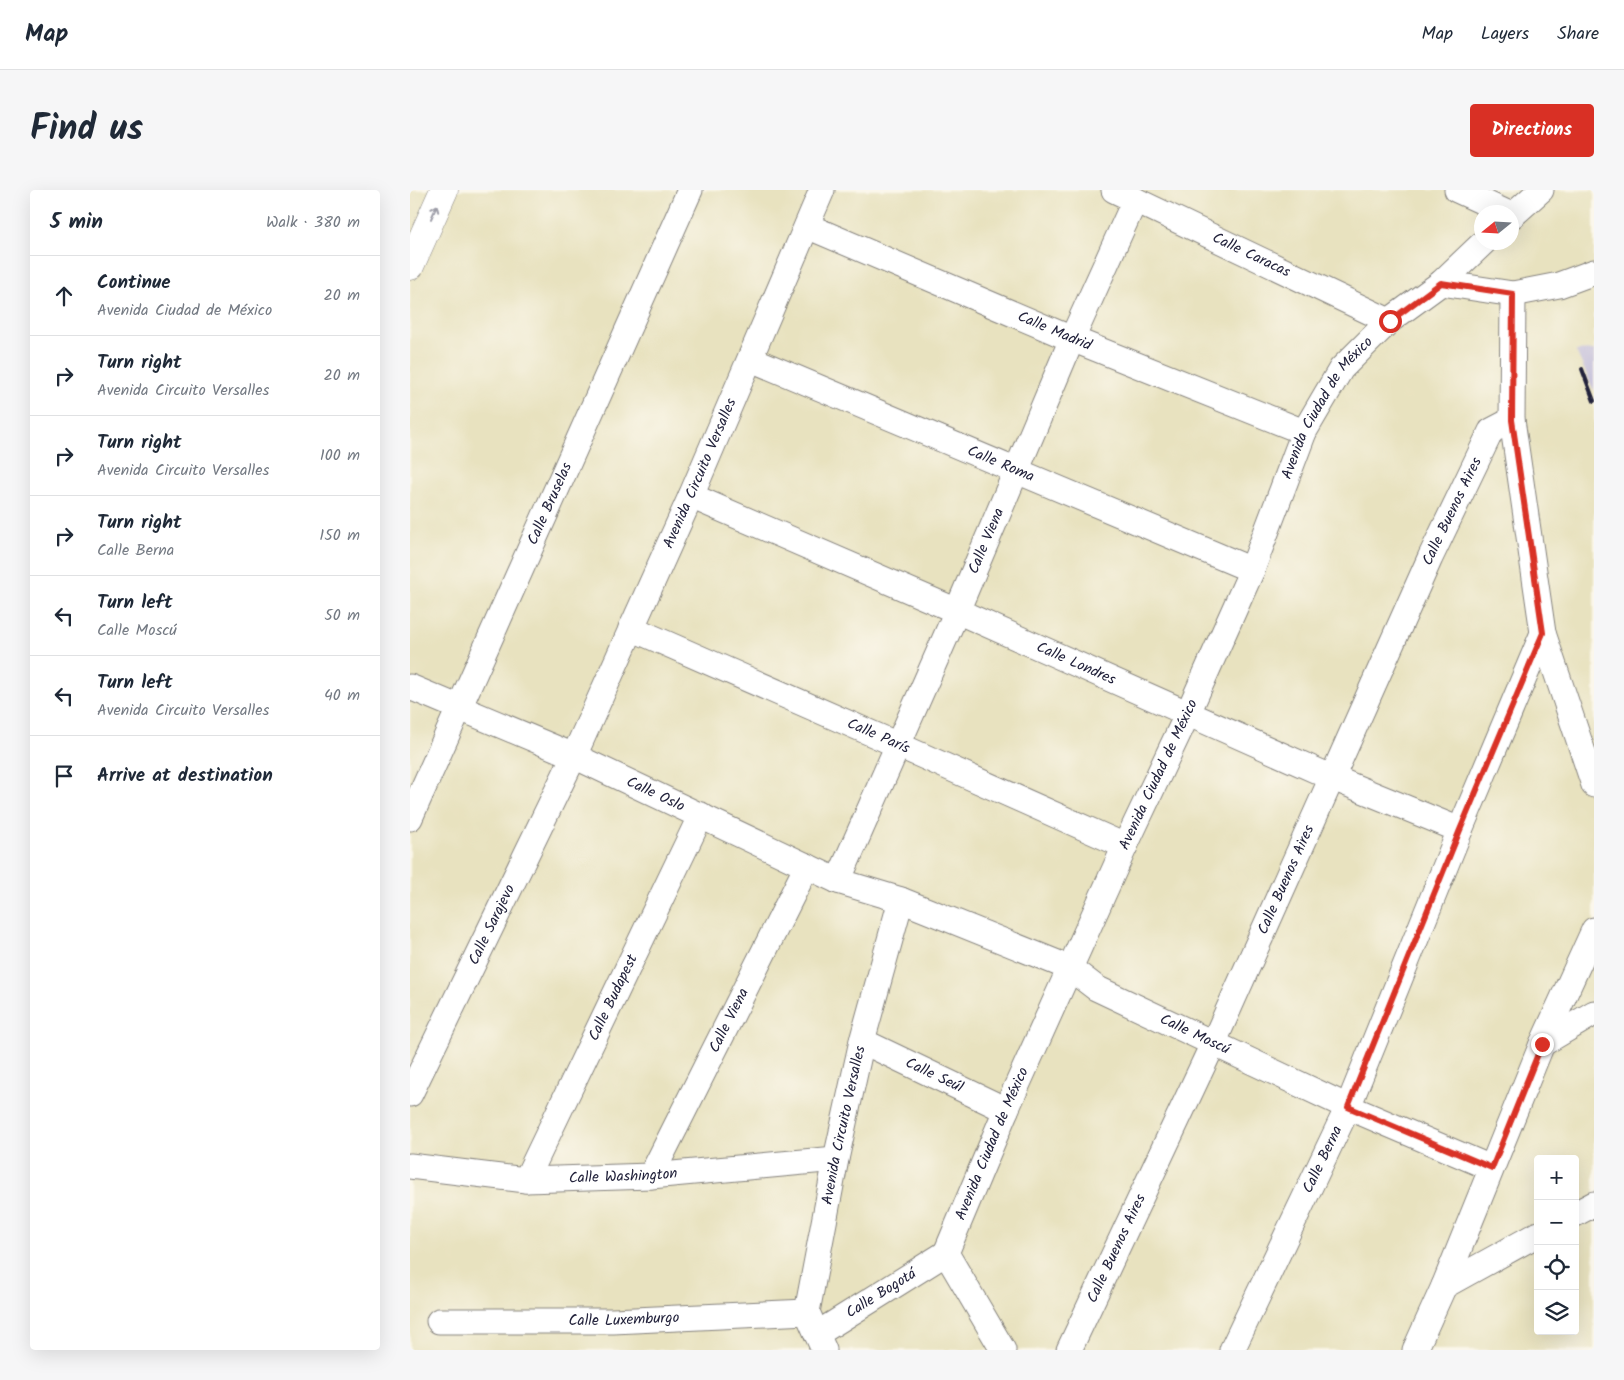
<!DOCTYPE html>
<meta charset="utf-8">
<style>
:root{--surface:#fff;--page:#f6f6f7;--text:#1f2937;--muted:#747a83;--line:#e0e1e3;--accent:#d93025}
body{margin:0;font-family:Kalam,sans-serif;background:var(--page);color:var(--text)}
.controls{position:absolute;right:15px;bottom:15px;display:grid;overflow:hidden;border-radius:5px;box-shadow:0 5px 20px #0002}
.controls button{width:45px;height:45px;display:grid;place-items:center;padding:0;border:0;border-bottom:1px solid var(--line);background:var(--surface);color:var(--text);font:25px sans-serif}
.compass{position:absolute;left:1064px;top:15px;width:45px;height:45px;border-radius:50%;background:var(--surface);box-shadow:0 5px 20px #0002;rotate:252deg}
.stop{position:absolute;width:15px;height:15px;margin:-11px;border:4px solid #d93025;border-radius:50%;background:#fff}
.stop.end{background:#d93025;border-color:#fff;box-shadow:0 1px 5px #0008}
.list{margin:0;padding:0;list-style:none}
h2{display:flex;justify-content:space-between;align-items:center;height:65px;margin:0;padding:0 20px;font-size:21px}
h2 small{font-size:16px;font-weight:400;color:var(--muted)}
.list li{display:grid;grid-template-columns:32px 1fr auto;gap:15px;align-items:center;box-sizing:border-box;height:80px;padding:0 20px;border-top:1px solid var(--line)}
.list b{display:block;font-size:19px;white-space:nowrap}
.list p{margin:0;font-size:16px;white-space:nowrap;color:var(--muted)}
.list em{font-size:16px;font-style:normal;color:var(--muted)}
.icon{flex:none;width:28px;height:28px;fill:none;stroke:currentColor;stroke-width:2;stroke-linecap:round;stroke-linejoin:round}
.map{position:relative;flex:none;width:1184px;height:1160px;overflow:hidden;border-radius:5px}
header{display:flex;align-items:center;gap:30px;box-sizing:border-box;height:70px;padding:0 25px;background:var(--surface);border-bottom:1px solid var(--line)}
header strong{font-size:24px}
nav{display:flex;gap:28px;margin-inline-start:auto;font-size:18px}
.intro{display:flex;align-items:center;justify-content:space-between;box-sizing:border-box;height:120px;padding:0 30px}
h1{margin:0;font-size:35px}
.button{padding:12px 22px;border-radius:5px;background:var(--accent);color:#fff;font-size:18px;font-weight:700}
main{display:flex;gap:30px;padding:0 30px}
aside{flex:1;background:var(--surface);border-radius:5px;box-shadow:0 5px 20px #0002}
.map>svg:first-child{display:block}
</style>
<header>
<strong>Map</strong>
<nav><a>Map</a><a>Layers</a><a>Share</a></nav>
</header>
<div class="intro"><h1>Find us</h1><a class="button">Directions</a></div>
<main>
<aside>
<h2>5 min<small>Walk · 380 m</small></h2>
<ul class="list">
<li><svg class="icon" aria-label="ahead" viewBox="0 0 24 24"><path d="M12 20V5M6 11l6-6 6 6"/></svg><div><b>Continue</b><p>Avenida Ciudad de México</p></div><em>20 m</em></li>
<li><svg class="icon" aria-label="right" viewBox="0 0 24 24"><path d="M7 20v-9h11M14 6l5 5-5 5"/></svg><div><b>Turn right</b><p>Avenida Circuito Versalles</p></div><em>20 m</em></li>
<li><svg class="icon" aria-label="right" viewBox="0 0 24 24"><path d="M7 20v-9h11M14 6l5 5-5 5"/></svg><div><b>Turn right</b><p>Avenida Circuito Versalles</p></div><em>100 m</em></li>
<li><svg class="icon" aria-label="right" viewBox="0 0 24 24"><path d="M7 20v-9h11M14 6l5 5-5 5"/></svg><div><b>Turn right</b><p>Calle Berna</p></div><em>150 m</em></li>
<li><svg class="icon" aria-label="left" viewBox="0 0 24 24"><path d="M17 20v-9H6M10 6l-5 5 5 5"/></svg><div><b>Turn left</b><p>Calle Moscú</p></div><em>50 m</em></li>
<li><svg class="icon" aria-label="left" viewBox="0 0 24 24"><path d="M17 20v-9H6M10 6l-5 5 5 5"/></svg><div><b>Turn left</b><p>Avenida Circuito Versalles</p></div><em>40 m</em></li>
<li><svg class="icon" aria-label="arrive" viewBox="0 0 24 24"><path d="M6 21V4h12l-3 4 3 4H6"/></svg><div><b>Arrive at destination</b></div></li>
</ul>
</aside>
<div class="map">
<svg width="1184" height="1160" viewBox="0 0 1184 1160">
<rect width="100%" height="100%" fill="#fbf7ec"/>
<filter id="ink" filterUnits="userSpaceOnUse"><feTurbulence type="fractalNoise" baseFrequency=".02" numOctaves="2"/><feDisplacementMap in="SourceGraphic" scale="10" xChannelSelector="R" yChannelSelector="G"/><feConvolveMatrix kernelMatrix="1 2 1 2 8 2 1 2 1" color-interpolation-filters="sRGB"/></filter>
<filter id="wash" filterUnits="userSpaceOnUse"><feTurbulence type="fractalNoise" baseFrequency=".0096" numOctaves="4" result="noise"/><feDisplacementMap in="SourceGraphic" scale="20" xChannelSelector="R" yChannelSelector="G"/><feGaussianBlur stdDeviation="1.12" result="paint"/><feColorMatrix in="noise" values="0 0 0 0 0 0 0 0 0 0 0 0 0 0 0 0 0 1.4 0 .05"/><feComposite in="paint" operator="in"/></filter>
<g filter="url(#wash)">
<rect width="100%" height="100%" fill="#e8e2bf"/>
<polygon fill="#c5c0da" points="1184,160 1184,201 1166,161"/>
</g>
<g filter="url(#ink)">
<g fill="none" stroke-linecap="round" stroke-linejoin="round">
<defs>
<g id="street">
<path id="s1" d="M704 0 979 131"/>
<polyline points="1047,0 1095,22"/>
<polyline points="1102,26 1131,0"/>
<path id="s2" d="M397 36 662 149 894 242"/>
<polyline points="1031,93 1103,104 1149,95 1184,82"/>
<polyline points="1103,104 1102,230 1133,443 1184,595"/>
<path id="s3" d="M341 169 842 380"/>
<path id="s4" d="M281 306 547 421 923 588 1050 640"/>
<path id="s5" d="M221 438 488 555 715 656"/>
<path id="s6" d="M0 497 164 566 428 691 491 710 660 778 686 798 938 917 1081 978"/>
<path id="s7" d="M0 628 280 0"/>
<path id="s8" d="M428 691 547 421 662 149 725 10"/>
<path id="s9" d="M452 851 596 920"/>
<polyline points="1132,854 1184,823"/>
<path id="s10" d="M0 904 164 566 281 306 412 0"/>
<path id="s11" d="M0 976 116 990 241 986 426 969"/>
<path id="s12" d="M241 986 397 676"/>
<path id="s13" d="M116 990 291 625"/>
<polyline points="1165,1024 1184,1014"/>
<polyline points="1034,1096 1128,1044"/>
<path id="s14" d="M29 1131H203L397 1122"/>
<path id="s15" d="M407 1144 536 1063"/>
<path id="s16" d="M414 1160 397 1122 426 969 452 851 491 710"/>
<path id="s17" d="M593 1160 536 1063 596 920 715 656 778 523 842 380 894 242 931 179 979 131 1031 93 1074 52"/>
<path id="s18" d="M659 1160 803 854 1020 368 1081 241 1102 230"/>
<path id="s19" d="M822 1160 938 917 1050 640 1133 443"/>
<polyline points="1005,1160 1034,1096 1132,854 1184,740"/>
</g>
<polyline id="highway" points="0,76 34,0"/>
</defs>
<use href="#street" stroke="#85827d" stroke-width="27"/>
<use href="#highway" stroke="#85827d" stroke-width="29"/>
<use href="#street" stroke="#fff" stroke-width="25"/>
<use href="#highway" stroke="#fff" stroke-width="28"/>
<polyline stroke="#22223b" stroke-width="4" points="1172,179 1184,211"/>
</g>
<defs><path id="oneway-shaft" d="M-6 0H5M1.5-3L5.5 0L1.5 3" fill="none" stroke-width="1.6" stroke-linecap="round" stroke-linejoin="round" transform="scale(1.25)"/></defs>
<use stroke="#9c9ca7" href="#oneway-shaft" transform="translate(24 22) rotate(-66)"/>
</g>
<g fill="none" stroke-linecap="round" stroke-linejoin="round" filter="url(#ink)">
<polyline stroke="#d93025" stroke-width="6" points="980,131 1031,93 1103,104 1102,230 1133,443 1050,640 938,917 1082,978 1132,854"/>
</g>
<g text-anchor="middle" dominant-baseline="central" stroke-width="4" stroke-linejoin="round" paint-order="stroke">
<g font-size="15" fill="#22223b" stroke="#fbf7ec">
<text stroke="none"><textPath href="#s1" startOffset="152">Calle Caracas</textPath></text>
<text stroke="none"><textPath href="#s2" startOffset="269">Calle Madrid</textPath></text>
<text stroke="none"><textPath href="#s17" startOffset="1041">Avenida Ciudad de México</textPath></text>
<text stroke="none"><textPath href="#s3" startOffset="271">Calle Roma</textPath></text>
<text stroke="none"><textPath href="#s10" startOffset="685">Avenida Circuito Versalles</textPath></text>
<text stroke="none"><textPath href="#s7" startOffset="344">Calle Bruselas</textPath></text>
<text stroke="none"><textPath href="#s18" startOffset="922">Calle Buenos Aires</textPath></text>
<text stroke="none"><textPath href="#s8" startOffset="371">Calle Viena</textPath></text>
<text stroke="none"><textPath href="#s4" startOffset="420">Calle Londres</textPath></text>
<text stroke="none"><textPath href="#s5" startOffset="270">Calle París</textPath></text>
<text stroke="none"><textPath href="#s17" startOffset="636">Avenida Ciudad de México</textPath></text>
<text stroke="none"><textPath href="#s6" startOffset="268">Calle Oslo</textPath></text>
<text stroke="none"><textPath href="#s18" startOffset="518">Calle Buenos Aires</textPath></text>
<text stroke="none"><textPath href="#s10" startOffset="188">Calle Sarajevo</textPath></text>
<text stroke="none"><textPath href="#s13" startOffset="202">Calle Budapest</textPath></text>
<text stroke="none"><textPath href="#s12" startOffset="174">Calle Viena</textPath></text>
<text stroke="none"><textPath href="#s6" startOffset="860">Calle Moscú</textPath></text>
<text stroke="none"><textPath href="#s9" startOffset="80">Calle Seúl</textPath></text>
<text stroke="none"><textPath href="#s16" startOffset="232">Avenida Circuito Versalles</textPath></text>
<text stroke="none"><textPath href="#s17" startOffset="231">Avenida Ciudad de México</textPath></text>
<text stroke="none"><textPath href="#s19" startOffset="211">Calle Berna</textPath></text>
<text stroke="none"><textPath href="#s11" startOffset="214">Calle Washington</textPath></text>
<text stroke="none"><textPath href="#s18" startOffset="112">Calle Buenos Aires</textPath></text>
<text stroke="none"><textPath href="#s15" startOffset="76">Calle Bogotá</textPath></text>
<text stroke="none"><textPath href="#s14" startOffset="185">Calle Luxemburgo</textPath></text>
</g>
</g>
</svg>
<div class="controls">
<button>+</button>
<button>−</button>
<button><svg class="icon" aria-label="locate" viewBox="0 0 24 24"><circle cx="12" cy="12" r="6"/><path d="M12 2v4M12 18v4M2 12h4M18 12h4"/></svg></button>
<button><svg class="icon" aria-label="layers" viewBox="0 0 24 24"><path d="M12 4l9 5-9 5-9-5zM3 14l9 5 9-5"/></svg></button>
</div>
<svg class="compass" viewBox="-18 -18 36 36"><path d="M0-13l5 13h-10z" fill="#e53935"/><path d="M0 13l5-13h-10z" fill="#747a83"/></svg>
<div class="stop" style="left:980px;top:131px"></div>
<div class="stop end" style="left:1132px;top:854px"></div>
</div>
</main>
